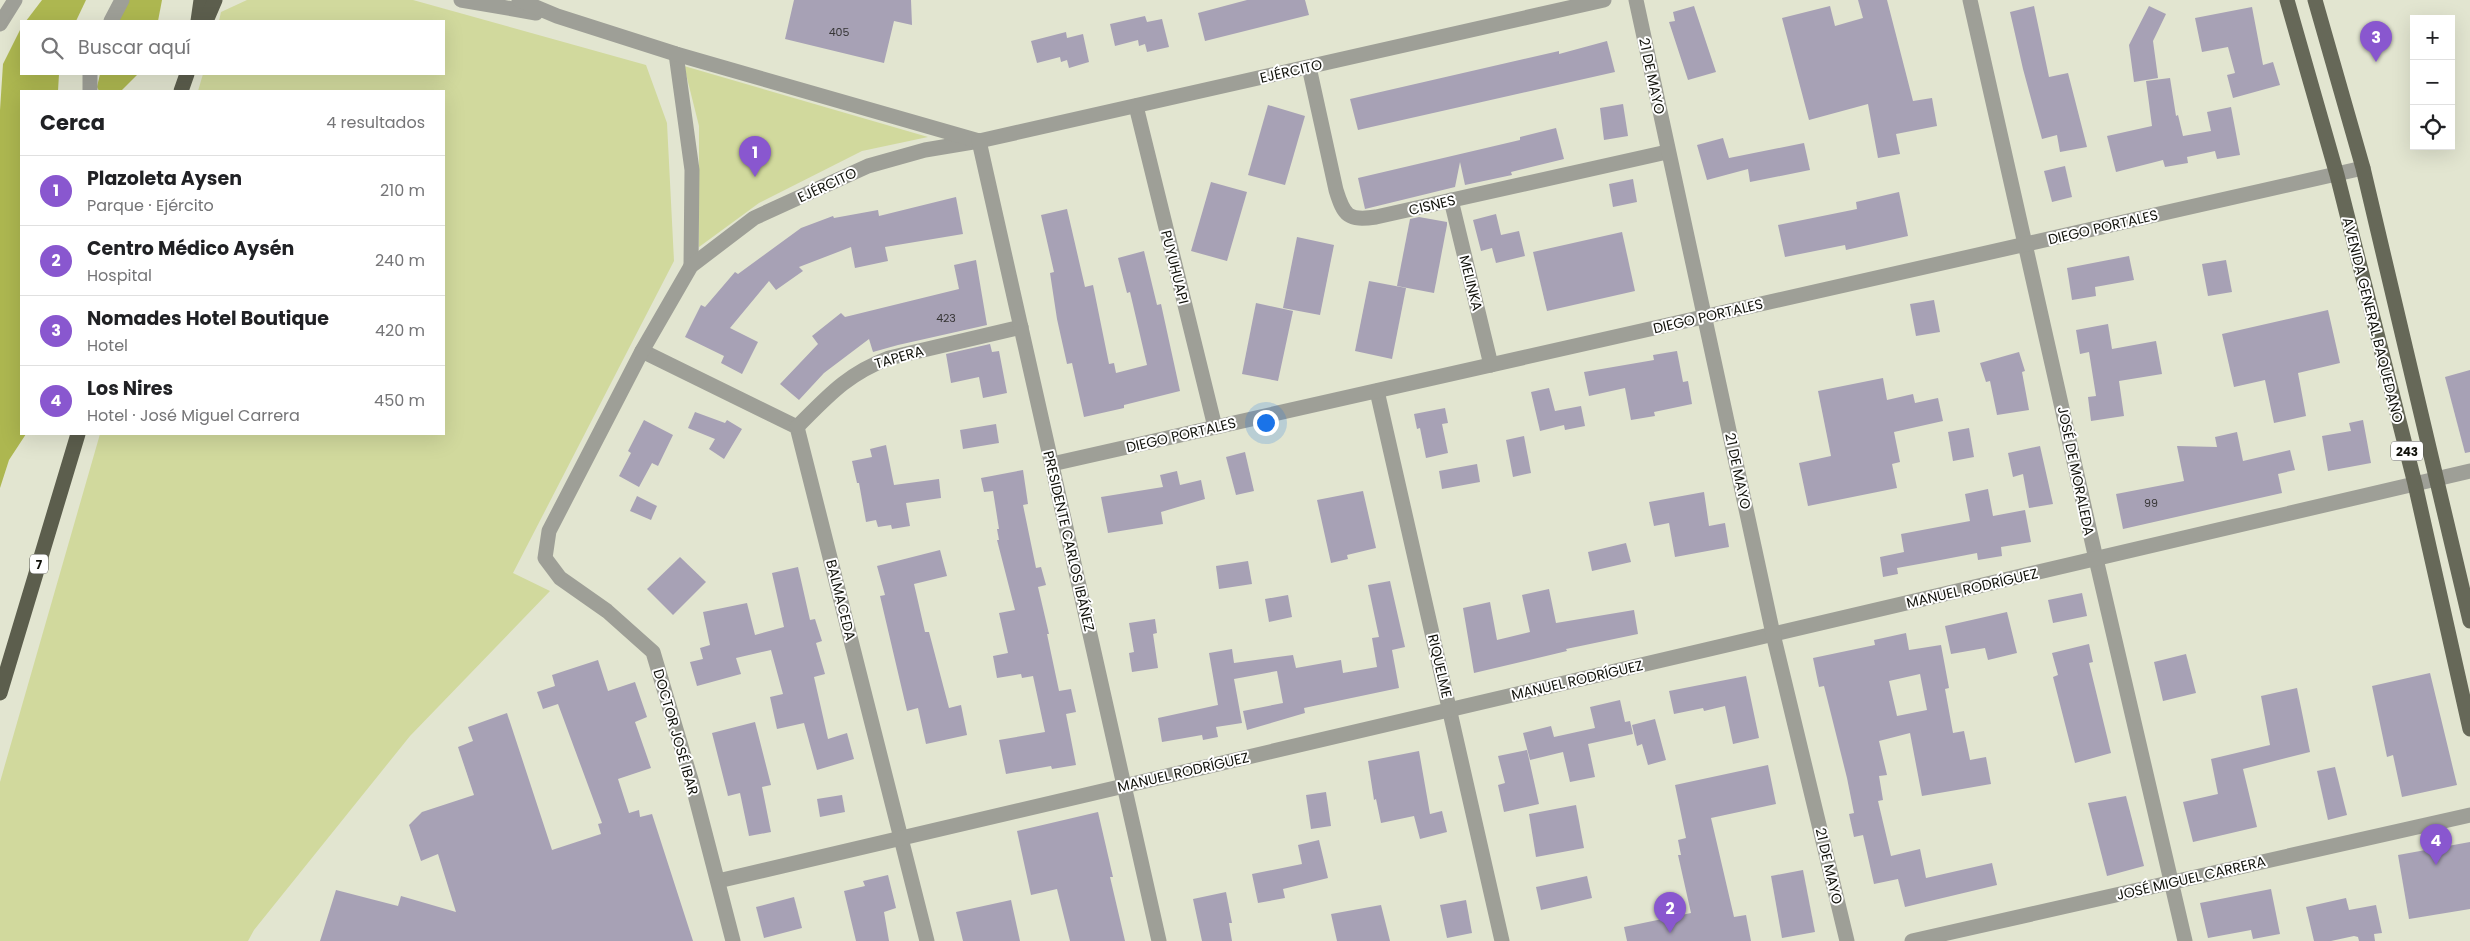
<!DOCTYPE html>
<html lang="es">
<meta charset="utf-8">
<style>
:root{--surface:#fff;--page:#f6f6f6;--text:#202124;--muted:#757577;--line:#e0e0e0;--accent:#8957cf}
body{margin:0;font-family:Poppins,sans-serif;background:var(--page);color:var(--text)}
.controls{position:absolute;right:15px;top:15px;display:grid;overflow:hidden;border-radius:0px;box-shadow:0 5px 20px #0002}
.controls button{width:45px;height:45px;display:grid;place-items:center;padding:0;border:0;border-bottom:1px solid var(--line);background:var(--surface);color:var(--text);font:25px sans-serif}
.you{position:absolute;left:1265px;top:422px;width:18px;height:18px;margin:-12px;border:4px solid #fff;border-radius:50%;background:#1a73e8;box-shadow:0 0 0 8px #1a73e833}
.badge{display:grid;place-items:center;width:32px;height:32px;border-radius:50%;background:var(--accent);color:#fff;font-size:16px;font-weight:700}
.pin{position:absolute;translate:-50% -41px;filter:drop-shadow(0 1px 2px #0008)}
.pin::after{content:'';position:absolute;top:26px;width:18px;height:15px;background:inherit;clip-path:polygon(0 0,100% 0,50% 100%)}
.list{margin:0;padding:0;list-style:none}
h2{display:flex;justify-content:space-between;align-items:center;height:65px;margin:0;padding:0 20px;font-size:21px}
h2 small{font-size:16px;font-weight:400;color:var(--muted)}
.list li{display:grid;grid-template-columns:32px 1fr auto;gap:15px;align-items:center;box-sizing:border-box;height:70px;padding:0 20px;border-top:1px solid var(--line)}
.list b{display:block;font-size:19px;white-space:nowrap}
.list p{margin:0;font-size:16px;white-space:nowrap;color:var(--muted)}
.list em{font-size:16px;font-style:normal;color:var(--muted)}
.icon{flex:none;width:28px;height:28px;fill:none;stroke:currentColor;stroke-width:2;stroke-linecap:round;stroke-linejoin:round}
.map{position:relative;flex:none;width:2470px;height:941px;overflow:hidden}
.search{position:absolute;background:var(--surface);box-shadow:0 5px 20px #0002;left:20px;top:20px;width:425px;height:55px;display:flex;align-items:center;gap:12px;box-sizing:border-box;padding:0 18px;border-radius:0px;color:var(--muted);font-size:19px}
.panel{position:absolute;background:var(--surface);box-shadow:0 5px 20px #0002;left:20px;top:90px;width:425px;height:345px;border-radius:0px}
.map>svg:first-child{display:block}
</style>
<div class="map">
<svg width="2470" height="941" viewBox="0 0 2470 941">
<rect width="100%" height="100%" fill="#e2e5d0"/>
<g fill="#d1d99d">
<polygon points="247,0 413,0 646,65 667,123 674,261 513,573 550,591 410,736 254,930 248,941 0,941 0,782 100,434 444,434 444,91 198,91 203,74 444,74 444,21 219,21 221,12"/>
<polygon points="684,66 928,137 862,151 759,203 699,247 699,126"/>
</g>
<g fill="#adb750">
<polygon points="42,0 86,0 76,21 26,21"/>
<polygon points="127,0 162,0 158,21 115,21"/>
<polygon points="21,28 21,74 59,74 58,91 21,91 21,434 26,434 9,460 0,488 0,110 3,64"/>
<polygon points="100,74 138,74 121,91 99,91 97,87"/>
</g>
<g fill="#a7a1b5" fill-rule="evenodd">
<polygon points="794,0 911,0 912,25 894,21 884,63 785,39"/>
<polygon points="1247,0 1305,0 1309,15 1205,41 1198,13"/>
<polygon points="1858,0 1887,0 1913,101 1932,98 1937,126 1896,134 1900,154 1878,158 1868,104 1809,120 1782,18 1830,6 1835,26 1863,18"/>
<polygon points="1694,6 1716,72 1688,80 1669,22 1675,21 1673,12"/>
<polygon points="2034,6 2049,77 2068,73 2087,147 2060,152 2057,135 2042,139 2023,69 2010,12"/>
<polygon points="2149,6 2166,14 2153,41 2158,78 2134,82 2129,45"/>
<polygon points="2252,7 2263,65 2273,62 2280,85 2233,98 2227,75 2235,73 2228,47 2202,52 2195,18"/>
<polygon points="1145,16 1147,22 1162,19 1169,47 1147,52 1145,44 1139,46 1138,40 1115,46 1110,24"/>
<polygon points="1066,32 1067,38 1083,34 1089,62 1069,68 1067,60 1061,62 1060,57 1037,63 1031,41"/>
<polygon points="1607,41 1615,72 1358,130 1350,99 1559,51 1559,54"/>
<polygon points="2170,78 2176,116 2178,115 2183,136 2211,131 2207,112 2231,107 2240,155 2217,159 2215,151 2187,157 2188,163 2165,167 2163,160 2116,172 2107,136 2152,126 2146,81"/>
<polygon points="1623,104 1628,136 1604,140 1600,108"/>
<polygon points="1268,105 1305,116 1285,185 1248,175"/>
<polygon points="1556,128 1564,159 1511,172 1512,175 1465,185 1460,162 1455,187 1365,209 1358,178 1520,140 1520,137"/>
<polygon points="1723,138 1729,158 1804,143 1810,170 1750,182 1748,169 1707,180 1697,145"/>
<polygon points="2065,166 2072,197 2052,202 2044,171"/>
<polygon points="1633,179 1637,202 1613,207 1609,184"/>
<polygon points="1211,182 1247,192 1227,261 1191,251"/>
<polygon points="1899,192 1908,236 1846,250 1845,245 1785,257 1778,225 1857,209 1856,202"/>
<polygon points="956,197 963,234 885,247 888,261 855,268 851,247 799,267 803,271 776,290 769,281 730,328 758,342 742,374 721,363 724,356 685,337 701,305 705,307 735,272 738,274 801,228 833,216 834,218 878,210 879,216"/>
<polygon points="1067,209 1085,287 1093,285 1109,364 1114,363 1116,373 1147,365 1130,292 1127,293 1118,258 1144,251 1157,305 1161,304 1180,391 1124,405 1124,408 1084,417 1072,363 1067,364 1057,319 1050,273 1054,272 1041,215"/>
<polygon points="1496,214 1501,235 1519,231 1525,256 1496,263 1492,248 1481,251 1473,220"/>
<polygon points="1419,217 1447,222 1447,225 1434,293 1397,286 1410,219"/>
<polygon points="1622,232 1635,291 1547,311 1533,252"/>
<polygon points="1297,237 1334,245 1320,315 1283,308"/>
<polygon points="2129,256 2134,280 2095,287 2096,296 2072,300 2067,268"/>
<polygon points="976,260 987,325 898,345 873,352 869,339 824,373 799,400 780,384 818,344 812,336 841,313 845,317 959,289 954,265"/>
<polygon points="2226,260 2232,292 2208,296 2202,264"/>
<polygon points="1369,281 1406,288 1392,359 1355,351"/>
<polygon points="1934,300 1940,332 1916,336 1910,304"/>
<polygon points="1256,303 1293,311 1278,381 1242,374"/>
<polygon points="2328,310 2340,363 2298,373 2306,416 2274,423 2265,380 2234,387 2222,334"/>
<polygon points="2108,324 2112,349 2156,341 2162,374 2119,381 2124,416 2091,421 2088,397 2096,396 2089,352 2080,354 2076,330"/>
<polygon points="990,344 992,352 999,351 1007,393 983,398 979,377 951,383 946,354"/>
<polygon points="1677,351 1683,382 1688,381 1692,404 1654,412 1655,416 1631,420 1625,388 1589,396 1584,372 1654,360 1653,355"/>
<polygon points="2019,352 2025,371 2022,372 2029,410 1997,415 1990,381 1986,382 1980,363"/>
<polygon points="2470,370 2470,452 2465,453 2445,377"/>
<polygon points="1883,378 1887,400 1913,394 1915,403 1938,398 1943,421 1894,432 1900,462 1892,464 1897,488 1808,506 1799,463 1831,456 1818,391"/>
<polygon points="1549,388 1555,411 1581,406 1585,426 1565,430 1564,425 1540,431 1531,392"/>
<polygon points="1445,408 1448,423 1442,424 1448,453 1426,458 1420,428 1417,429 1414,414"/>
<polygon points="695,412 725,423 727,420 742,429 724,459 709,449 715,439 688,428"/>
<polygon points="644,420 673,435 658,466 652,463 639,487 619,476 631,453 628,451"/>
<polygon points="2363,420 2371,463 2328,471 2322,436 2351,431 2349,423"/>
<polygon points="996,424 999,443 963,449 960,430"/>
<polygon points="1969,428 1974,457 1953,461 1948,432"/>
<polygon points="2237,432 2243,461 2290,450 2295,470 2278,474 2282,493 2123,529 2116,494 2184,481 2177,446 2217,447 2215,437"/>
<polygon points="1524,436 1531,473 1513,477 1506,440"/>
<polygon points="886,445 894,485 939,479 941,498 906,503 910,526 892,529 891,525 878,527 876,520 866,522 859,483 857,483 852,461 872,457 870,449"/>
<polygon points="2040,446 2053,504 2029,508 2023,474 2013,477 2008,453"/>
<polygon points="1245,452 1254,491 1236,495 1226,457"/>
<polygon points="1477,464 1480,482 1442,489 1439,471"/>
<polygon points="1023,470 1028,504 1023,505 1036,568 1041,567 1046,585 1038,587 1049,634 1047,634 1059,691 1071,689 1076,712 1066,714 1076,765 1052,769 1051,766 1006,774 999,740 1045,732 1033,676 1022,678 1021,674 997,678 993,656 1008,653 999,613 1015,610 997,540 999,540 997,529 999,529 993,491 984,492 981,478"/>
<polygon points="1177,471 1180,485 1201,480 1205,499 1161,512 1163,524 1108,533 1101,497 1163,487 1160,475"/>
<polygon points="1988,489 1993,516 2025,510 2031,542 2001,547 2002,556 1978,560 1977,553 1930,562 1897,568 1898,574 1883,577 1880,557 1904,552 1901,534 1970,521 1965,494"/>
<polygon points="1363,491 1376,548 1347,555 1348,559 1331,563 1317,500"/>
<polygon points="1704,492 1709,526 1725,523 1729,547 1675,557 1669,523 1654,526 1649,502"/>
<polygon points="637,496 657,506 651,520 630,511"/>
<polygon points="1626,543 1631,562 1592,571 1588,552"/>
<polygon points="940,550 947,576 914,584 925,632 929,632 949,708 961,705 967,735 926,744 918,708 907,711 880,596 885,595 877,566"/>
<polygon points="680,557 706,582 673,615 647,589"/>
<polygon points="1248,561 1252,584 1219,589 1216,566"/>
<polygon points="798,567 810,620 815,619 822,641 816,643 825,674 814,677 828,739 847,733 854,759 817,770 804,723 777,729 770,697 783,694 771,650 736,658 741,674 697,686 690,662 703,659 700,648 710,645 703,612 747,603 755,635 784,627 772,573"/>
<polygon points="1390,581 1405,647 1392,650 1399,688 1304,708 1305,713 1247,730 1243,711 1283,703 1277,671 1234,679 1242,723 1216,727 1218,737 1203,740 1202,735 1162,742 1158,718 1218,705 1209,653 1232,649 1234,663 1293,655 1296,668 1341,660 1343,673 1377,667 1372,638 1379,637 1368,585"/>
<polygon points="1549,589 1556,623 1634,610 1638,634 1566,649 1567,651 1474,673 1463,608 1490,602 1497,640 1530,632 1522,595"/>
<polygon points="2082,593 2087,616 2053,623 2048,600"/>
<polygon points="1288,595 1292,617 1269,622 1265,599"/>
<polygon points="2007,612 2017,653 1988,660 1985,648 1951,654 1945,626"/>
<polygon points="1155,619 1157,633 1153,634 1158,668 1132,672 1129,653 1134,652 1129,623"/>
<path d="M1906 633 1909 650 1941 645 1949 688 1945 689 1953 733 1964 731 1970 760 1986 757 1991 784 1922 796 1910 733 1879 741 1887 775 1879 776 1883 800 1878 801 1891 856 1920 849 1926 878 1992 863 1997 885 1905 907 1898 879 1874 884 1863 835 1854 837 1849 814 1854 813 1847 778 1824 686 1819 687 1813 658 1875 645 1874 640ZM1920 674 1927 710 1897 716 1889 681Z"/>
<polygon points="2089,644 2093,662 2089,663 2111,753 2075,763 2053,677 2058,675 2052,653"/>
<polygon points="2186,654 2196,693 2163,701 2154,662"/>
<polygon points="598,660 608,691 635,682 647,717 635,722 651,768 618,779 629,813 639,810 640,817 652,814 693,941 320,941 336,890 398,906 401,896 456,912 438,854 421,861 409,825 422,812 474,795 458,747 473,741 468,727 507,713 552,850 601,834 598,824 602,823 558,704 543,709 537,692 555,686 552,675"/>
<polygon points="2430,673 2457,785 2402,797 2393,755 2387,757 2372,686"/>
<polygon points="1746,676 1759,738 1733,744 1725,706 1704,711 1703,708 1674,714 1669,691"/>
<polygon points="2297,688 2310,752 2243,769 2257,827 2193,842 2183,802 2218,794 2211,759 2270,745 2261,696"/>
<polygon points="1620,700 1625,722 1630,721 1633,734 1588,744 1595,777 1570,782 1563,752 1530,760 1523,733 1551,726 1554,737 1595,728 1590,707"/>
<polygon points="1655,719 1666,760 1648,765 1642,744 1637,746 1632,725"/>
<polygon points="755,722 771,785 762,787 771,832 749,836 740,793 728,796 712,733"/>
<polygon points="1527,750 1539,804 1504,812 1498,785 1505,783 1498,756"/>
<polygon points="1419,751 1430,814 1442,811 1447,832 1420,839 1414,816 1381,823 1376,799 1374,800 1368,761"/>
<polygon points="1768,765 1776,804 1711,818 1734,917 1746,915 1751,941 1627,941 1624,927 1691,913 1678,855 1681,855 1678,840 1686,838 1675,785"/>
<polygon points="2335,767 2347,815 2328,820 2317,771"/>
<polygon points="1326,792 1331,826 1311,829 1306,795"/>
<polygon points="842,795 845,812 820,817 817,799"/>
<polygon points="2126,796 2144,866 2107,876 2088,803"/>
<polygon points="1576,805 1584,848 1536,857 1529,814"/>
<polygon points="1098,812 1113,877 1110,877 1125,941 1070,941 1057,889 1031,895 1017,831"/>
<polygon points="1319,840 1328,878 1283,889 1285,898 1258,903 1252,874 1302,864 1298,845"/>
<polygon points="2470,842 2470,909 2409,919 2398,855"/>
<polygon points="1803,870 1815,932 1782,938 1771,876"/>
<polygon points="888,875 896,908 884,912 889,941 856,941 844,891 865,886 863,881"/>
<polygon points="1587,876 1592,898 1541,910 1536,887"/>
<polygon points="2271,889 2280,934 2253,939 2251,930 2208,938 2200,903"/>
<polygon points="1226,892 1232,923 1229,923 1232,941 1202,941 1193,899"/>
<polygon points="794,897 802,928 764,938 756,907"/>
<polygon points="2346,898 2349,910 2376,905 2382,933 2374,934 2375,941 2359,941 2358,937 2354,936 2331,941 2314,941 2306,907"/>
<polygon points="1011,900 1020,941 963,941 956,912"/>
<polygon points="1466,900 1472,933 1447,938 1440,905"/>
<polygon points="1381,905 1390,941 1337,941 1331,914"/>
</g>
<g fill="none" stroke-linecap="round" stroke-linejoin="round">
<g stroke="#9e9f97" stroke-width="15">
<polyline points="1970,0 2096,559 2185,941"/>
<polyline points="111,21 122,0"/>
<polyline points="0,24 15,0"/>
<polyline points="676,54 692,170 691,266"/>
<path d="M1309 67 1336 190C1344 216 1348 221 1376 217L1667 152"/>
<polyline points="90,91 90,74"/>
<polyline points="1136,106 1215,427"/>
<polyline points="1451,200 1491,365"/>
<polyline points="642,351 797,427 927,941"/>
<polyline points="1377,391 1502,941"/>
<path d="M797 427C828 396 847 374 889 358L1021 327"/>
<polyline points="1052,464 2363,168"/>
<polyline points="718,881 2470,471"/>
<polyline points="733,941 692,783 653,652 607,611 560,578 545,558 549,531 642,351 691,266 754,218 868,166 925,150 979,141"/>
</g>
<g stroke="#9e9f97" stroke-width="15">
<polyline points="461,0 536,13"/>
<polyline points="519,0 557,16 676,54 979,141 1604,0"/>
<polyline points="1636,0 1773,634 1847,941"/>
<polyline points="979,141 1159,941"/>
<polyline points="1912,941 2470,815"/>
</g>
<g stroke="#666858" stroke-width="15">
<polyline points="2287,0 2337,175 2415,484 2470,729"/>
<polyline points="2315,0 2363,168 2470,621"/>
</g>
<g stroke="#5c5e4d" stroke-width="15">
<polyline points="198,21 201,0"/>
<polyline points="206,21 215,0"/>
<polyline points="181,91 187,74"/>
<polyline points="0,693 78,434"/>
</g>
</g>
<g text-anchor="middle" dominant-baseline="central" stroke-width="4" stroke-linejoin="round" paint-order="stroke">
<g font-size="11" fill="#363535">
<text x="839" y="32">405</text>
<text x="946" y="318">423</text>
<text x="2151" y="503">99</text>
</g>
<g fill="#fff" stroke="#585854" stroke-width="1">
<rect x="2391" y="441.5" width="32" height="19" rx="4"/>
<rect x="30" y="554.5" width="18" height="19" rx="4"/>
</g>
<g font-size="12" font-weight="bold" fill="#10110a">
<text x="2407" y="451">243</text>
<text x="39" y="564">7</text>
</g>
<g font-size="14" fill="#10110a" stroke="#fff">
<text transform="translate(1291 71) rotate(-13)">EJÉRCITO</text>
<text transform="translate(1652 76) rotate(78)">21 DE MAYO</text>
<text transform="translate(827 185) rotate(-25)">EJÉRCITO</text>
<text transform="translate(1432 205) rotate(-13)">CISNES</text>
<text transform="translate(2103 227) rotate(-13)">DIEGO PORTALES</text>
<text transform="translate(1175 267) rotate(76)">PUYUHUAPI</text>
<text transform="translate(1471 283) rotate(76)">MELINKA</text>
<text transform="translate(1708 316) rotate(-13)">DIEGO PORTALES</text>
<text transform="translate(2373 320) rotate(76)">AVENIDA GENERAL BAQUEDANO</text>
<text transform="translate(899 357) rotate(-16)">TAPERA</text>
<text transform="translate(1181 435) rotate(-13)">DIEGO PORTALES</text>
<text transform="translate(1738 471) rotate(78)">21 DE MAYO</text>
<text transform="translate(2076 471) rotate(78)">JOSÉ DE MORALEDA</text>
<text transform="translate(1069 541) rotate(77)">PRESIDENTE CARLOS IBÁÑEZ</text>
<text transform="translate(1972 588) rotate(-13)">MANUEL RODRÍGUEZ</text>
<text transform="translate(841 600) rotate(76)">BALMACEDA</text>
<text transform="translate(1440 666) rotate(77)">RIQUELME</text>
<text transform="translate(1577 680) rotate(-13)">MANUEL RODRÍGUEZ</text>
<text transform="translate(676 732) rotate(74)">DOCTOR JOSÉ IBAR</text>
<text transform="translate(1183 772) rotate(-13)">MANUEL RODRÍGUEZ</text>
<text transform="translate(1829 866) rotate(77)">21 DE MAYO</text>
<text transform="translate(2191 878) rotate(-13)">JOSÉ MIGUEL CARRERA</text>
</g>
</g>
</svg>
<div class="controls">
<button>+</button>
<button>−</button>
<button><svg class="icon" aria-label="locate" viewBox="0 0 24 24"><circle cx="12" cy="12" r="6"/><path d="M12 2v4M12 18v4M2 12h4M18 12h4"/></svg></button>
</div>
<div class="you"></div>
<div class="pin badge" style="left:755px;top:177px">1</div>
<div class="pin badge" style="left:1670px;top:933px">2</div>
<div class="pin badge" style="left:2376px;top:62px">3</div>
<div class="pin badge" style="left:2436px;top:865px">4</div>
<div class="search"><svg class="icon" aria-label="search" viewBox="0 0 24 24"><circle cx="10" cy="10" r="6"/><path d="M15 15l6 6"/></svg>Buscar aquí</div>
<section class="panel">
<h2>Cerca<small>4 resultados</small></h2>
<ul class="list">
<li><span class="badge">1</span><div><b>Plazoleta Aysen</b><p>Parque · Ejército</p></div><em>210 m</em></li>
<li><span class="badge">2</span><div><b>Centro Médico Aysén</b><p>Hospital</p></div><em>240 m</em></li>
<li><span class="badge">3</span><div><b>Nomades Hotel Boutique</b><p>Hotel</p></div><em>420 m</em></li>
<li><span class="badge">4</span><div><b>Los Nires</b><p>Hotel · José Miguel Carrera</p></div><em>450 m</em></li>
</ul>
</section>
</div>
